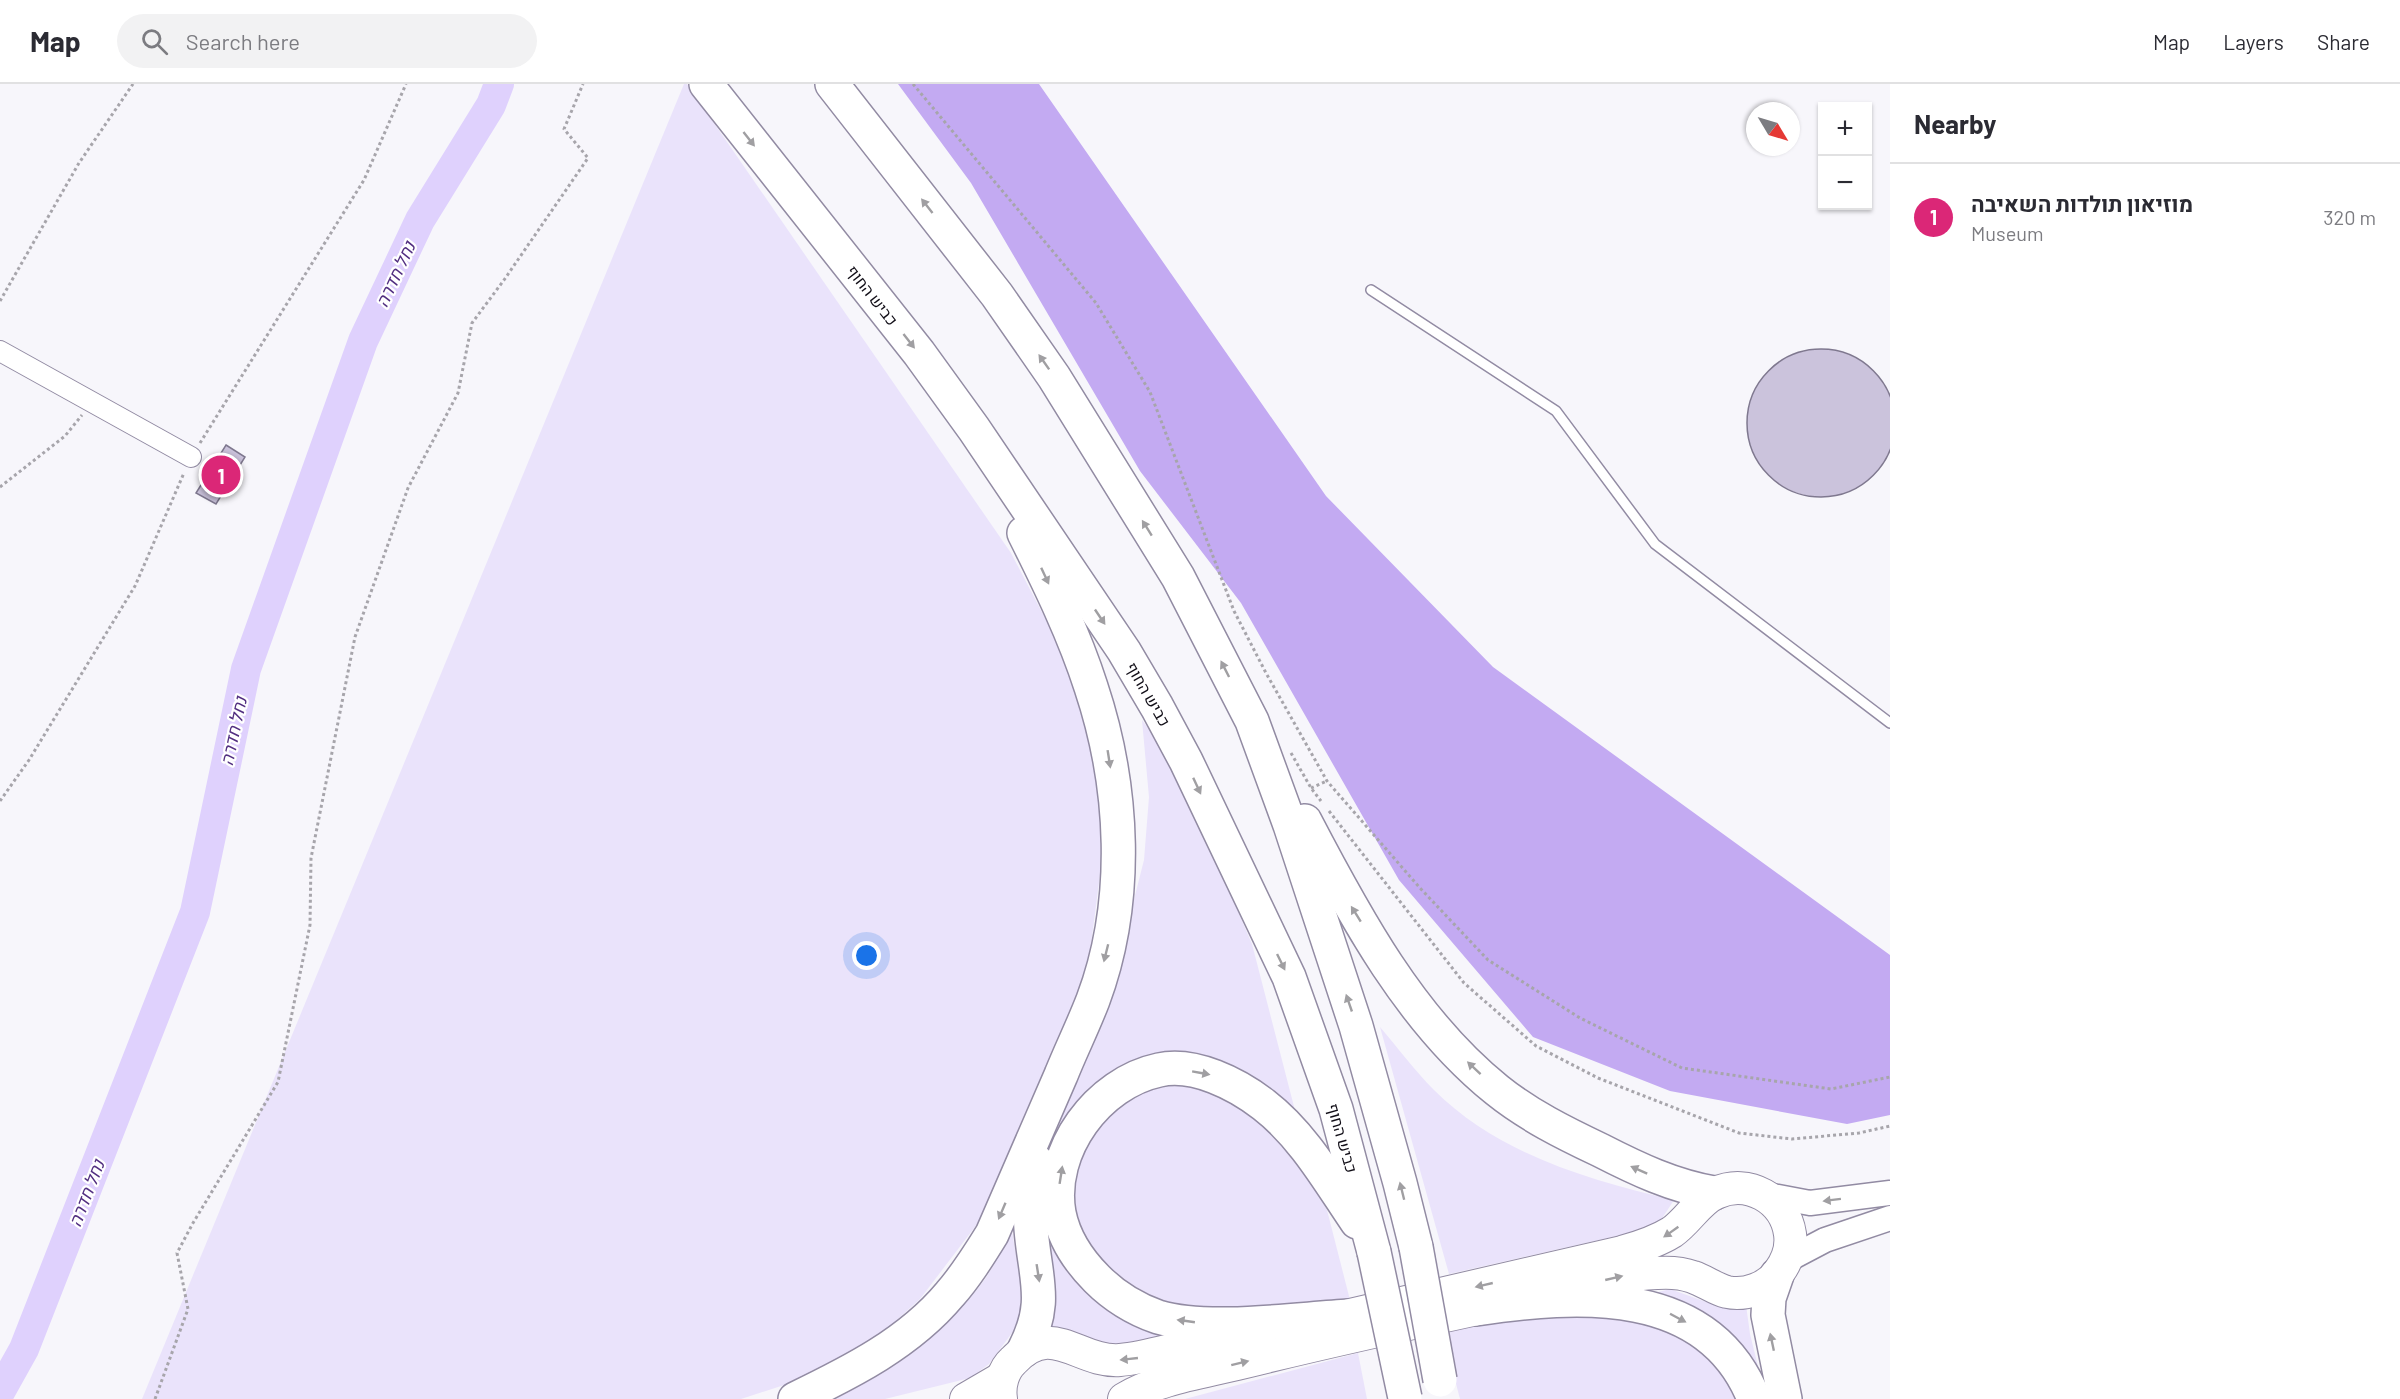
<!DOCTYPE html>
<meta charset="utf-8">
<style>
:root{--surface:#fff;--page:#f2f2f3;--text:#2b2b33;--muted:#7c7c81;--line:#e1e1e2;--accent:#db2777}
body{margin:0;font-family:Barlow,Heebo,sans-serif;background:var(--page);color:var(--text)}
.controls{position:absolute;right:18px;top:18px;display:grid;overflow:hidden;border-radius:0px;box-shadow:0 2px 4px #0004}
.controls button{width:54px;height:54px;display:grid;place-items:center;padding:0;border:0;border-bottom:2px solid var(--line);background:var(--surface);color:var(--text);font:30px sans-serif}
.compass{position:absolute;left:1746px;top:18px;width:54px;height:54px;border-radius:50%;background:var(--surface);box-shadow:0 2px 4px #0004;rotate:128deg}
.you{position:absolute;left:867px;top:872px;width:21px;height:21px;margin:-15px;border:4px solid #fff;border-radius:50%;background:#1a73e8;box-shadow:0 0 0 9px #1a73e833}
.badge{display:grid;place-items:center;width:39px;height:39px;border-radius:50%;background:var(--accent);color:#fff;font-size:20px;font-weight:700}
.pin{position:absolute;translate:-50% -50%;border:3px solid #fff;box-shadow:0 2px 6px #0006}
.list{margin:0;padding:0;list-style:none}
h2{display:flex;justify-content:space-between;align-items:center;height:78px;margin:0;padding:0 24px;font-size:26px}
h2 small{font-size:20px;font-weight:400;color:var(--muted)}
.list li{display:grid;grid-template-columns:39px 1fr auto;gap:18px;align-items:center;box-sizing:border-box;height:108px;padding:0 24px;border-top:2px solid var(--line)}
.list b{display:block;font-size:22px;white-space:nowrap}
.list p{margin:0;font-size:20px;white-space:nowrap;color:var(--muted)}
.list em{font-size:20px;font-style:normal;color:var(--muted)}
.icon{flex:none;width:33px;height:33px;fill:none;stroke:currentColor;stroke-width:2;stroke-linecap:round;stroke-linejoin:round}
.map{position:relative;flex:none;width:1890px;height:1315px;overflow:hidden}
header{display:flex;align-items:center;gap:36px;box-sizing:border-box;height:84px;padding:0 30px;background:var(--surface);border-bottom:2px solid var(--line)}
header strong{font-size:28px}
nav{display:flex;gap:33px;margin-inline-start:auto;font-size:21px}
.search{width:420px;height:54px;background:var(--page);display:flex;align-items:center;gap:15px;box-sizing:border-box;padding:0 21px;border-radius:33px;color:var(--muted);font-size:22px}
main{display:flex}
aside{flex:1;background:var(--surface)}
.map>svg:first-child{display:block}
</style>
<header>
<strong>Map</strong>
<div class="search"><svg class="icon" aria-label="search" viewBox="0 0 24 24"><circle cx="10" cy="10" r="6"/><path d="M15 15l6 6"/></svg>Search here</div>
<nav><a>Map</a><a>Layers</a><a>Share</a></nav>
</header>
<main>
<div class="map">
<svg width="1890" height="1315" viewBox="0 0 1890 1315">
<rect width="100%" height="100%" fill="#f7f6fb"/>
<g fill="#eae3fb">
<polygon points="684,0 687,0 1011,469 1057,557 1095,657 1104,760 1087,891 981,1135 920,1215 857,1272 821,1289 741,1315 142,1315"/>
<polygon points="1142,636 1175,680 1252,860 1298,1038 1253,1000 1107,997 1054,1151 1199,1250 1102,1265 1042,1241 1048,1067 1063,1017 1129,835 1144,776 1149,713"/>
<path d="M1380 943C1398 964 1415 987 1434 1006 1498 1070 1589 1096 1674 1116L1661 1136 1643 1146 1449 1190Z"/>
<polygon points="1180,998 1203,1000 1257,1030 1307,1089 1327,1126 1350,1216 1240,1227 1163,1222 1111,1192 1075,1143 1073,1087 1092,1044 1141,1003"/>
<path d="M1012 1147 1023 1214 1020 1238 989 1280 970 1294 885 1315H823C882 1281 945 1252 985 1195 995 1180 1003 1163 1012 1147Z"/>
<polygon points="1670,1205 1726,1225 1746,1221 1750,1250 1766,1315 1647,1211"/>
<polygon points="1566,1230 1642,1236 1685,1254 1722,1284 1738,1315 1460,1315 1442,1246 1454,1243"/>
<polygon points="1358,1269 1367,1315 1185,1315"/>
</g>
<polygon fill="#c3aaf2" points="898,0 1039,0 1326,412 1493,583 1890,871 1890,1031 1847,1040 1670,1007 1533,953 1399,796 1241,519 1140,387 971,99"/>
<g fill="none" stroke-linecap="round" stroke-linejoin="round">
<polyline stroke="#dfd1fd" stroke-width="30" points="0,1308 24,1265 195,828 246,585 363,257 420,136 491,21 499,0"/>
</g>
<g fill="#cbc3dc" stroke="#7f788f" stroke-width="1.5">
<circle cx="1821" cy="339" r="74"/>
<polygon points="226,361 245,373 216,420 196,409"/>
</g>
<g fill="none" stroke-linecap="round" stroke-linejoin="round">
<defs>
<polyline id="service" points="1371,206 1556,327 1655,460 1890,639"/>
<polyline id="minor" points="0,267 191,373"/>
<g id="tertiary">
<polyline points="1767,1111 1810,1119 1890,1109"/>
<polyline points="1787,1176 1825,1156 1890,1134"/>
</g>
<g id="trunk">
<path d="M1324 1237 1622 1168C1640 1163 1656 1158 1672 1148 1688 1137 1699 1116 1716 1109 1748 1094 1785 1115 1790 1150 1792 1164 1787 1177 1779 1188 1768 1204 1745 1212 1727 1208 1715 1205 1705 1197 1693 1193 1682 1189 1670 1188 1657 1189 1620 1190 1583 1201 1546 1209"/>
<polyline points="966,1315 1002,1294"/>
<path d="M1001 1315C999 1302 1003 1286 1013 1277 1052 1235 1078 1279 1120 1276 1143 1274 1165 1267 1188 1262 1212 1257 1236 1253 1261 1249"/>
<path d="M1124 1315C1157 1295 1200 1289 1237 1280 1325 1258 1412 1239 1500 1220"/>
</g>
<g id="motorway">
<polyline points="706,0 919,269 974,345 1124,567 1157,623 1186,677 1289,893 1336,1025 1374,1168"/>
<polyline points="832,0 997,211 1054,293 1178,493 1252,637 1290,741 1356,942 1400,1099 1416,1163"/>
<path d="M1305 737C1355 833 1411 937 1497 1006 1528 1031 1564 1049 1600 1066 1637 1085 1673 1102 1714 1109"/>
<polyline points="1777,1191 1769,1214 1768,1231 1785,1315"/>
<path d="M1476 1225C1577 1210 1709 1200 1754 1315"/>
<path d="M1349 1232C1295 1235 1208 1248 1158 1233 1135 1225 1114 1212 1097 1195 1079 1177 1064 1155 1059 1129 1048 1066 1098 999 1159 986 1194 978 1237 1000 1264 1021 1303 1051 1329 1097 1357 1138"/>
<path d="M1024 1266C1049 1218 1035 1195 1031 1145 1029 1122 1031 1100 1036 1077"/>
<path d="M795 1315C851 1288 909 1259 950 1210 966 1192 979 1171 992 1150 1015 1097 1038 1044 1061 991 1071 966 1083 942 1093 916 1130 817 1124 702 1091 603 1074 550 1049 499 1024 449"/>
</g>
</defs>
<use href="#service" stroke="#928ba3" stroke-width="12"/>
<use href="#minor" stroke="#928ba3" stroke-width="22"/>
<use href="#tertiary" stroke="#928ba3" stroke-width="27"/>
<use href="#trunk" stroke="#928ba3" stroke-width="34"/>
<use href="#motorway" stroke="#928ba3" stroke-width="36"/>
<g stroke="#a7a5ab" stroke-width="3" stroke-dasharray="3 3" stroke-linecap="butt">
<polyline points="913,0 1096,219 1150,308 1234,527 1266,589 1327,697 1420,804 1488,876 1580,934 1682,984 1831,1005 1890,993"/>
<polyline points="0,217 79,79 133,0"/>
<polyline points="200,359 364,96 406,0"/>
<polyline points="0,403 65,352 82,331"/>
<polyline points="1291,669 1311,704 1321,717"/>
<polyline points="1311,704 1327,697"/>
<polyline points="0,717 29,676 135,502 184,389"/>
<polyline points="1329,727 1464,899 1536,962 1598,994 1739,1049 1792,1055 1859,1049 1890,1042"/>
<polyline points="155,1315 188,1225 177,1169 193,1139 278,998 310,841 311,774 355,553 408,404 458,309 472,239 504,196 588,74 564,45 583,0"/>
</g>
<use href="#service" stroke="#fff" stroke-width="9"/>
<use href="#minor" stroke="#fff" stroke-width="20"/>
<use href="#tertiary" stroke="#fff" stroke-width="24"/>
<use href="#trunk" stroke="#fff" stroke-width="32"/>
<use href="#motorway" stroke="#fff" stroke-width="33"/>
<defs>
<g id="motorway-bridge">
<polyline points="1416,1163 1440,1296"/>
<polyline points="1374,1168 1405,1314"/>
</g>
</defs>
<use href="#motorway-bridge" stroke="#928ba3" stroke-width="36" stroke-linecap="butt"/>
<use href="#motorway-bridge" stroke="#fff" stroke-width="33"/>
</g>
<defs><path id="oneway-solid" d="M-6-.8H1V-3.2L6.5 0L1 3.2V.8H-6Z" transform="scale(1.5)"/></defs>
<g fill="#a09fa2">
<use href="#oneway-solid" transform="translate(749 55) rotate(52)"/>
<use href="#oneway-solid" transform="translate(927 122) rotate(-128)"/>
<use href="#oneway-solid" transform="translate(909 257) rotate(52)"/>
<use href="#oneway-solid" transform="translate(1044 278) rotate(-125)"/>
<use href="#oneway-solid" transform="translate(1147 444) rotate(-122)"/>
<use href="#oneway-solid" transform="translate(1045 492) rotate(65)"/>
<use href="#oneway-solid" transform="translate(1100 533) rotate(56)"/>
<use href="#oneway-solid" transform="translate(1225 585) rotate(-117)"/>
<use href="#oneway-solid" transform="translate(1109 675) rotate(81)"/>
<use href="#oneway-solid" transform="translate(1197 702) rotate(65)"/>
<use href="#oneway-solid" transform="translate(1356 830) rotate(-122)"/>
<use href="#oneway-solid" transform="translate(1106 869) rotate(104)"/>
<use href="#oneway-solid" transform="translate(1281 878) rotate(64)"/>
<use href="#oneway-solid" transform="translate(1349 919) rotate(-109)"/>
<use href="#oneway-solid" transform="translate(1474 984) rotate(-137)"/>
<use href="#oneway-solid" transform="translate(1201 989) rotate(10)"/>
<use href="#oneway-solid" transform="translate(1639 1086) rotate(-156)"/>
<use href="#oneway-solid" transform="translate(1061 1091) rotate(-81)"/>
<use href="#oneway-solid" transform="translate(1402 1107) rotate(-104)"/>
<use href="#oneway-solid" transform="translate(1832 1116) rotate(173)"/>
<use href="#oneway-solid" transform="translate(1002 1127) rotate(113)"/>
<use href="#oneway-solid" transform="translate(1671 1148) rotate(145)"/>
<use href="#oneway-solid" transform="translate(1038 1189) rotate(81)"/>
<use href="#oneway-solid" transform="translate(1614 1194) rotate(-13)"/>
<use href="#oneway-solid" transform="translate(1484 1201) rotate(167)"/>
<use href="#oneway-solid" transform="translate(1678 1234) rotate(28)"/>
<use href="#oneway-solid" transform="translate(1186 1237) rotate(-172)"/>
<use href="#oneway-solid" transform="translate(1772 1258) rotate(-102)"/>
<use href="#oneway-solid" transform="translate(1129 1275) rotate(174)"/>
<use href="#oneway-solid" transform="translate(1240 1279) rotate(-14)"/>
</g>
<g text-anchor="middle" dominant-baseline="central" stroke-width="4.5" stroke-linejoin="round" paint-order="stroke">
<g font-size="16" fill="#110e17" stroke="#fff">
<text transform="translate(873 211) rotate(52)">כביש החוף</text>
<text transform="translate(1149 610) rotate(60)">כביש החוף</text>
<text transform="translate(1343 1054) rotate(74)">כביש החוף</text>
</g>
<g font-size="18" font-style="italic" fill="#522f81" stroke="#fff">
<text transform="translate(395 190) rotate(-65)">נחל חדרה</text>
<text transform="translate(233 647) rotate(-78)">נחל חדרה</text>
<text transform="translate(86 1109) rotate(-69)">נחל חדרה</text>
</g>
</g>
</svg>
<div class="controls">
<button>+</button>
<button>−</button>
</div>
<svg class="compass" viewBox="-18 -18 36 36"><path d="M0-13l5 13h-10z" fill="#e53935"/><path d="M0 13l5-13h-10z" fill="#7c7c81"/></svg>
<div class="you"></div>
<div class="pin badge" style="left:221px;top:391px">1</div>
</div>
<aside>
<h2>Nearby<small></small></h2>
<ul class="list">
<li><span class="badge">1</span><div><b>מוזיאון תולדות השאיבה</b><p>Museum</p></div><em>320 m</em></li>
</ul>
</aside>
</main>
